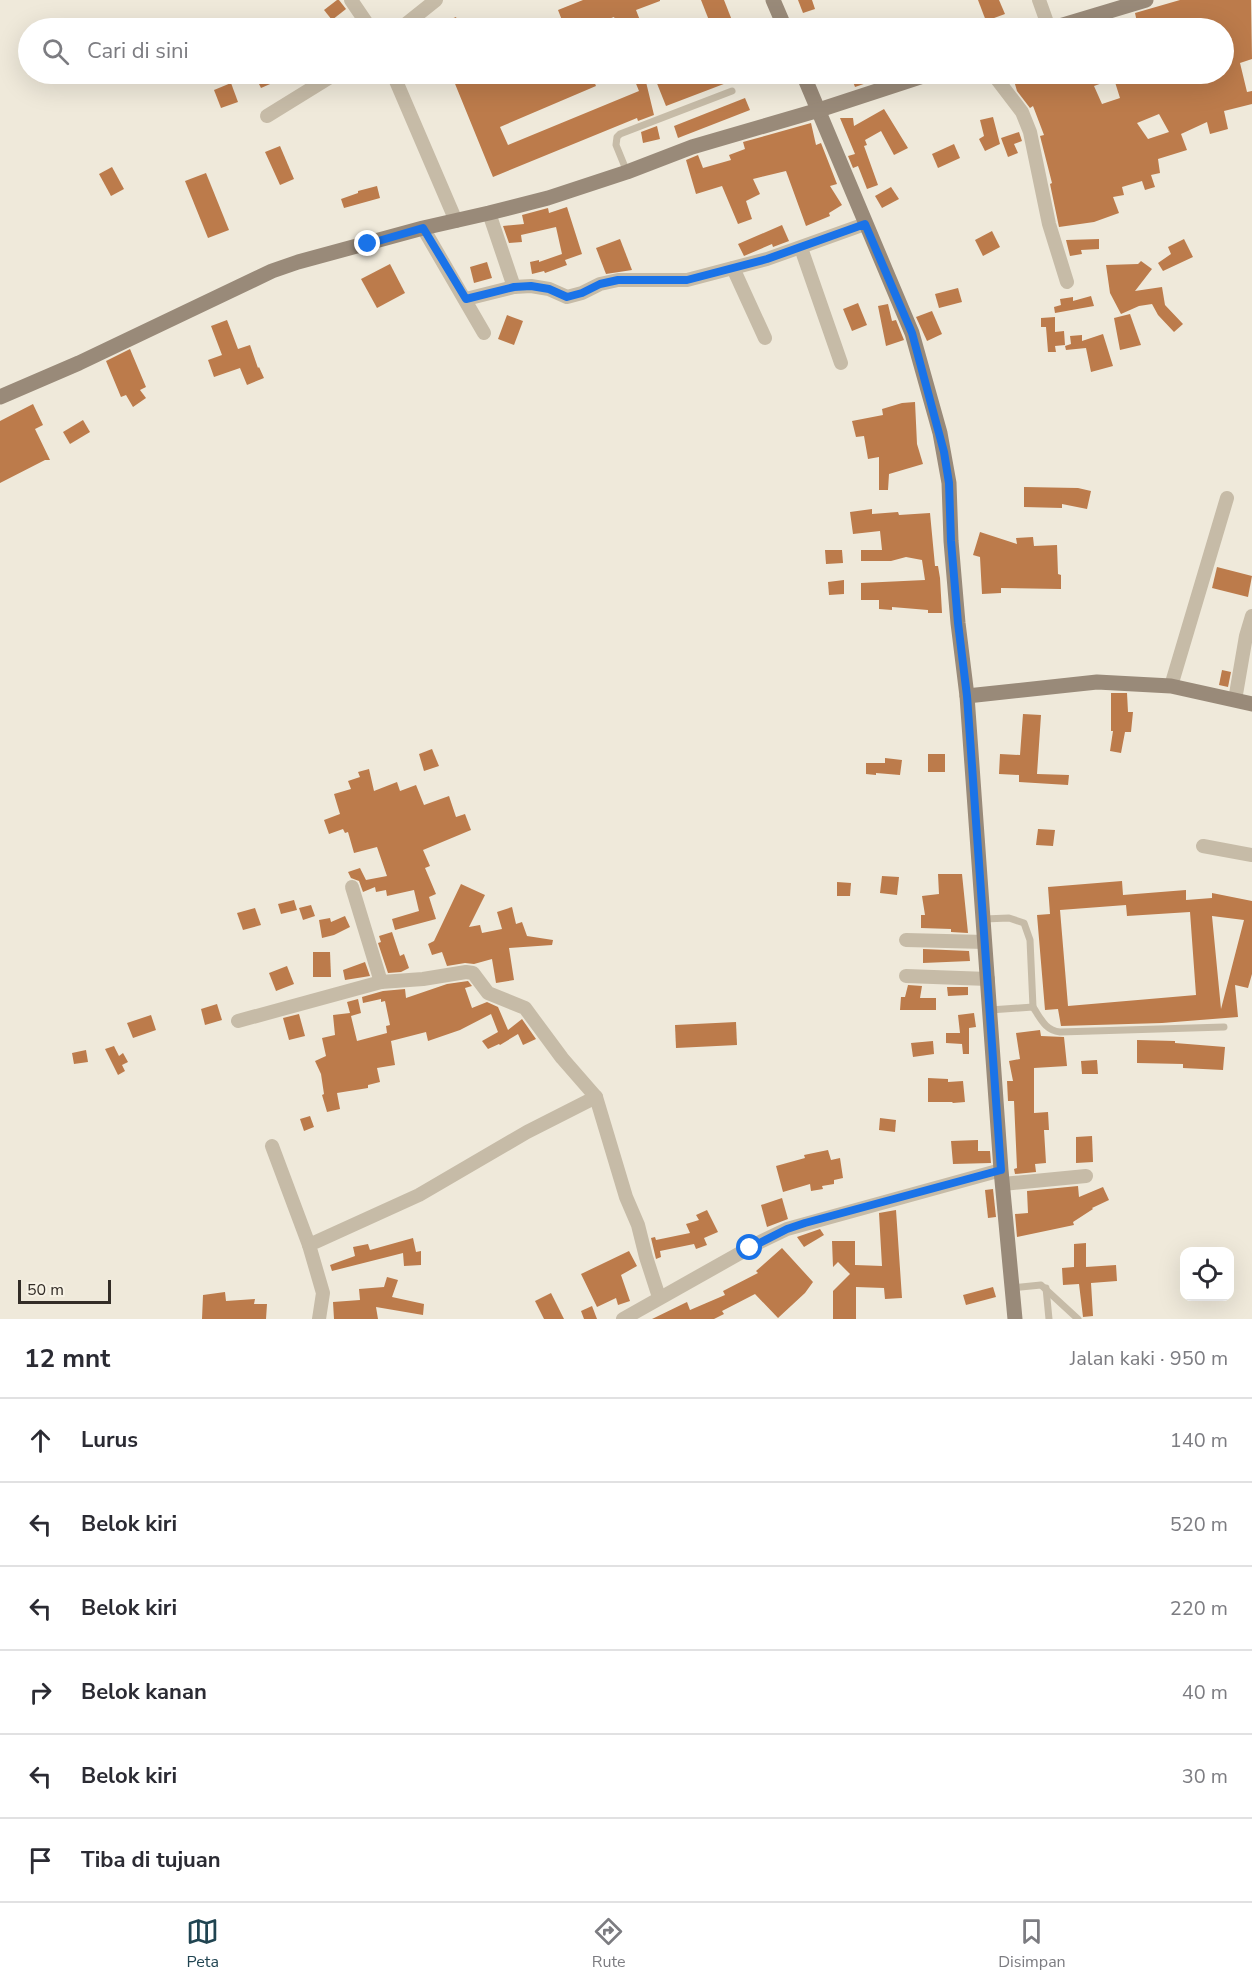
<!DOCTYPE html>
<html lang="id">
<meta charset="utf-8">
<style>
:root{--surface:#fff;--page:#f2f2f3;--text:#2b2b33;--muted:#7c7c81;--line:#e1e1e2;--accent:#204451}
body{margin:0;font-family:"Nunito Sans",sans-serif;background:var(--page);color:var(--text)}
.controls{position:absolute;right:18px;bottom:18px;display:grid;overflow:hidden;border-radius:12px;box-shadow:0 6px 24px #0002}
.controls button{width:54px;height:54px;display:grid;place-items:center;padding:0;border:0;border-bottom:2px solid var(--line);background:var(--surface);color:var(--text);font:30px sans-serif}
.scale{position:absolute;left:18px;bottom:15px;width:93px;box-sizing:border-box;padding-left:6px;border:3px solid #332d27;border-top:0;font-size:16px;line-height:21px;white-space:nowrap;color:#332d27;-webkit-text-stroke:4px #f7f2e5;paint-order:stroke}
.stop{position:absolute;width:18px;height:18px;margin:-14px;border:4px solid #1a73e8;border-radius:50%;background:#fff}
.stop.end{background:#1a73e8;border-color:#fff;box-shadow:0 2px 6px #0008}
.list{margin:0;padding:0;list-style:none}
h2{display:flex;justify-content:space-between;align-items:center;height:78px;margin:0;padding:0 24px;font-size:26px}
h2 small{font-size:20px;font-weight:400;color:var(--muted)}
.list li{display:grid;grid-template-columns:39px 1fr auto;gap:18px;align-items:center;box-sizing:border-box;height:84px;padding:0 24px;border-top:2px solid var(--line)}
.list b{display:block;font-size:22px;white-space:nowrap}
.list em{font-size:20px;font-style:normal;color:var(--muted)}
.icon{flex:none;width:33px;height:33px;fill:none;stroke:currentColor;stroke-width:2;stroke-linecap:round;stroke-linejoin:round}
.map{position:relative;flex:none;width:1252px;height:1319px;overflow:hidden}
.search{position:absolute;background:var(--surface);box-shadow:0 6px 24px #0002;left:18px;right:18px;top:18px;height:66px;display:flex;align-items:center;gap:15px;box-sizing:border-box;padding:0 21px;border-radius:33px;color:var(--muted);font-size:22px}
.sheet{height:582px;background:var(--surface)}
nav{display:flex;justify-content:space-around;align-items:center;box-sizing:border-box;height:84px;border-top:2px solid var(--line);background:var(--surface);font-size:16px;color:var(--muted)}
nav a{display:grid;justify-items:center;gap:3px}
nav .on{color:var(--accent)}
.map>svg:first-child{display:block}
</style>
<div class="map">
<svg width="1252" height="1319" viewBox="0 0 1252 1319">
<rect width="100%" height="100%" fill="#efe9da"/>
<g fill="#bc7b4b" fill-rule="evenodd">
<polygon points="337,0 339,0 346,9 332,20 324,10"/>
<polygon points="583,0 660,0 660,1 636,10 643,28 619,28 614,17 584,28 565,28 558,10"/>
<polygon points="701,0 724,0 735,28 712,28"/>
<polygon points="798,0 812,0 815,9 803,13"/>
<polygon points="978,0 999,0 1005,14 986,21"/>
<path d="M1180 0H1251L1252 59 1240 63 1247 92 1252 91V104L1224 111 1228 129 1210 134 1207 122 1181 134 1187 150 1158 159 1160 173 1151 175 1155 187 1145 190 1142 181 1122 187 1124 195 1113 197 1119 213 1094 222 1059 227 1050 184 1052 183 1040 136 1044 135 1033 106 1030 108 1017 91 1012 74H1071L1073 80 1089 74H1125L1124 75 1224 74V56L1228 55 1224 42V28H1189L1187 19 1160 28 1158 23 1138 27 1135 13ZM1114 79 1120 98 1102 104 1094 86ZM1159 114 1169 132 1148 139 1137 123Z"/>
<polygon points="456,17 460,28 429,28"/>
<polygon points="254,74 273,74 277,81 261,88"/>
<polygon points="451,74 591,74 596,86 500,127 508,145 639,91 632,74 664,74 665,76 646,82 654,115 638,121 637,118 493,177"/>
<polygon points="675,74 750,74 666,106 656,81"/>
<polygon points="850,74 890,74 890,75 855,87"/>
<polygon points="231,83 238,102 221,108 214,90"/>
<polygon points="745,98 750,110 678,138 674,126"/>
<polygon points="884,109 908,148 894,155 881,131 865,140 867,145 864,146 878,185 867,189 858,166 853,168 848,156 855,154 840,118 853,118 854,126"/>
<polygon points="993,117 1000,144 985,151 979,139 984,136 980,120"/>
<polygon points="811,123 816,145 821,143 837,184 830,186 842,205 829,213 830,216 806,226 786,171 753,179 760,194 746,201 752,219 738,224 722,186 696,194 686,160 698,155 703,168 731,160 729,155 745,149 743,142"/>
<polygon points="657,126 660,139 643,143 641,132"/>
<polygon points="1019,132 1022,141 1014,144 1018,153 1008,157 1001,138"/>
<polygon points="954,144 960,158 938,168 932,154"/>
<polygon points="280,146 294,179 280,185 265,152"/>
<polygon points="112,167 124,189 111,196 99,174"/>
<polygon points="206,173 229,230 208,238 185,181"/>
<polygon points="377,186 380,198 344,208 341,199 358,193 358,191"/>
<polygon points="891,187 899,199 882,208 875,196"/>
<polygon points="567,207 582,254 565,260 567,265 545,273 544,271 532,274 530,262 539,260 539,262 562,254 556,227 521,235 522,242 509,243 503,226 524,224 522,215 548,208 549,213"/>
<polygon points="782,225 789,241 773,247 772,244 744,256 738,244"/>
<polygon points="992,231 1000,247 983,256 975,240"/>
<polygon points="620,239 632,270 606,274 596,248"/>
<polygon points="1099,239 1099,249 1081,250 1082,254 1070,256 1066,240"/>
<polygon points="1184,239 1193,257 1163,271 1158,263 1171,254 1168,247"/>
<polygon points="1141,261 1152,269 1135,291 1162,287 1165,305 1183,324 1174,332 1158,315 1152,304 1139,306 1121,314 1110,293 1106,265 1138,264"/>
<polygon points="487,262 492,278 474,283 470,267"/>
<polygon points="390,264 405,293 377,308 361,279"/>
<polygon points="958,288 962,302 939,308 935,294"/>
<polygon points="1091,296 1094,306 1055,313 1054,307 1061,305 1060,299 1073,297 1073,301"/>
<polygon points="858,303 867,325 852,331 843,309"/>
<polygon points="888,304 892,321 896,320 904,340 886,346 878,306"/>
<polygon points="932,311 942,334 927,341 916,317"/>
<polygon points="1130,314 1141,345 1120,350 1114,318"/>
<polygon points="507,315 523,321 514,345 498,339"/>
<polygon points="1055,317 1055,332 1064,331 1065,345 1055,346 1056,352 1048,352 1046,327 1041,327 1041,318"/>
<polygon points="227,320 238,349 250,345 258,368 259,367 264,378 247,385 240,368 214,377 208,360 222,355 211,326"/>
<polygon points="1103,334 1113,366 1091,372 1086,348 1066,350 1065,346 1071,344 1070,336 1082,335 1082,341"/>
<polygon points="130,349 146,387 140,390 146,398 133,407 126,395 121,397 106,361"/>
<polygon points="915,402 917,444 923,464 889,474 888,490 879,490 879,457 868,459 864,436 856,437 852,421 883,415 882,409 902,403"/>
<polygon points="33,404 43,425 35,429 50,460 45,460 0,483 0,421"/>
<polygon points="83,420 90,432 70,444 63,432"/>
<polygon points="1024,487 1078,488 1091,491 1087,509 1062,504 1062,508 1024,507"/>
<polygon points="872,509 872,514 898,512 899,515 930,513 935,566 938,566 940,578 942,613 928,613 928,610 892,607 892,610 879,609 879,600 861,600 861,583 925,580 922,560 906,557 891,561 861,561 861,550 882,550 880,531 853,534 850,512"/>
<polygon points="980,532 1017,544 1016,538 1033,537 1034,546 1057,545 1058,574 1061,575 1061,589 1001,588 1001,593 982,594 980,557 973,555"/>
<polygon points="825,550 842,550 843,563 826,564"/>
<polygon points="1217,567 1252,576 1248,597 1212,588"/>
<polygon points="844,580 844,594 829,595 828,582"/>
<polygon points="1222,670 1231,672 1228,687 1219,685"/>
<polygon points="1111,693 1127,693 1128,712 1133,712 1131,732 1125,732 1121,753 1110,751 1113,731 1111,731"/>
<polygon points="1023,714 1041,715 1037,774 1069,775 1068,785 1019,782 1019,775 999,774 1000,754 1020,755"/>
<polygon points="432,749 439,766 424,771 419,754"/>
<rect x="928" y="754" width="17" height="18"/>
<polygon points="885,758 902,760 900,775 876,773 876,775 866,774 866,763 885,763"/>
<polygon points="369,769 374,791 397,782 400,791 416,785 424,805 449,796 456,817 465,814 471,830 423,850 430,866 425,868 436,894 429,897 436,919 395,930 392,919 419,911 414,890 387,896 386,890 376,892 375,887 363,892 359,881 351,878 348,872 360,868 366,880 387,876 377,847 354,853 348,832 345,833 343,829 329,834 324,820 340,814 334,794 351,789 348,781 360,777 358,772"/>
<polygon points="1038,829 1055,830 1053,846 1036,845"/>
<polygon points="938,874 962,874 968,933 951,932 951,929 921,928 921,915 925,915 922,896 939,894"/>
<polygon points="882,876 899,877 897,895 880,893"/>
<path d="M1122 881 1123 895 1186 890V900L1212 898V893L1252 901V974L1248 988 1235 985 1238 1017 1162 1023 1061 1026 1058 1009 1045 1010 1037 915 1050 914 1048 887ZM1126 905 1127 916 1190 912 1196 995 1068 1006 1060 910ZM1212 916 1244 920 1221 1009Z"/>
<polygon points="837,882 851,883 850,896 837,896"/>
<polygon points="461,884 485,895 469,927 480,925 482,933 502,929 497,912 512,907 516,924 522,922 527,936 553,940 552,945 509,948 514,980 496,983 492,959 474,964 465,963 447,966 442,952 432,955 428,944 434,941"/>
<polygon points="294,900 297,910 281,914 278,904"/>
<polygon points="311,905 315,916 303,920 299,908"/>
<polygon points="255,908 261,925 243,930 237,913"/>
<polygon points="345,916 350,927 334,935 322,938 319,920 330,918 331,922"/>
<polygon points="392,932 400,956 404,954 409,968 401,972 388,973 378,943 381,942 379,936"/>
<polygon points="923,949 969,951 970,961 923,963"/>
<polygon points="313,952 330,952 331,977 313,977"/>
<polygon points="365,962 370,976 345,980 343,970"/>
<polygon points="287,966 294,984 276,991 269,973"/>
<polygon points="468,981 472,986 465,988 472,1008 487,1002 498,1007 508,1030 522,1019 536,1039 523,1045 518,1034 500,1045 499,1044 488,1049 482,1041 498,1032 491,1014 460,1030 428,1041 426,1032 391,1041 395,1065 377,1068 380,1082 368,1085 368,1088 337,1093 340,1109 327,1112 322,1095 324,1094 321,1074 315,1061 326,1056 322,1038 335,1035 333,1015 350,1013 347,1002 358,999 361,1013 351,1016 357,1041 387,1033 386,1026 390,1025 385,1001 381,1002 381,999 363,1003 362,997 383,991 405,989 406,998 447,984"/>
<polygon points="908,985 922,986 920,998 936,998 936,1010 900,1010 901,997 905,997"/>
<polygon points="947,987 968,987 968,995 948,996"/>
<polygon points="217,1004 222,1020 205,1025 201,1009"/>
<polygon points="974,1013 976,1027 969,1028 969,1054 963,1054 962,1044 946,1043 946,1033 960,1033 958,1015"/>
<polygon points="299,1014 305,1036 289,1040 283,1018"/>
<polygon points="151,1015 156,1030 133,1038 127,1023"/>
<polygon points="736,1022 737,1045 676,1048 675,1025"/>
<polygon points="1040,1030 1041,1036 1064,1037 1067,1066 1034,1068 1034,1113 1048,1112 1049,1130 1044,1130 1046,1163 1035,1164 1036,1172 1015,1174 1014,1169 1017,1168 1014,1101 1008,1101 1007,1081 1013,1081 1009,1061 1020,1059 1016,1033"/>
<polygon points="1137,1040 1175,1041 1175,1043 1225,1047 1223,1070 1183,1068 1183,1064 1137,1063"/>
<polygon points="933,1041 934,1054 913,1057 911,1043"/>
<polygon points="114,1046 119,1056 123,1053 128,1062 122,1065 125,1071 118,1075 105,1049"/>
<polygon points="86,1050 88,1062 74,1064 72,1053"/>
<polygon points="1097,1060 1098,1074 1082,1074 1081,1061"/>
<polygon points="928,1078 948,1079 948,1082 963,1081 965,1102 953,1103 952,1102 928,1102"/>
<polygon points="310,1116 314,1127 304,1131 300,1119"/>
<polygon points="880,1118 896,1120 895,1132 879,1130"/>
<polygon points="1092,1136 1093,1162 1076,1163 1076,1137"/>
<polygon points="978,1140 978,1151 990,1151 991,1163 953,1164 951,1141"/>
<polygon points="828,1150 831,1160 840,1158 843,1178 834,1180 834,1184 822,1186 823,1189 811,1191 810,1184 783,1192 776,1166 805,1158 804,1155"/>
<polygon points="1078,1186 1079,1197 1103,1187 1109,1200 1092,1208 1093,1209 1073,1222 1074,1225 1017,1237 1015,1214 1028,1213 1027,1191"/>
<polygon points="993,1189 996,1217 988,1218 985,1190"/>
<polygon points="782,1198 788,1219 767,1227 761,1205"/>
<polygon points="707,1210 718,1232 704,1238 707,1245 696,1249 694,1244 660,1251 661,1257 656,1259 651,1238 655,1237 656,1240 690,1233 686,1224 699,1220 696,1215"/>
<polygon points="896,1210 902,1298 885,1299 884,1288 856,1287 856,1319 833,1319 833,1291 850,1274 838,1262 833,1267 832,1241 855,1241 855,1265 882,1266 879,1213"/>
<polygon points="820,1229 824,1235 804,1247 797,1237"/>
<polygon points="413,1238 416,1252 421,1251 421,1265 404,1266 403,1253 332,1271 330,1265 355,1256 353,1247 368,1244 370,1250"/>
<polygon points="1086,1243 1086,1267 1116,1265 1117,1281 1091,1283 1093,1316 1083,1317 1079,1284 1063,1285 1062,1268 1074,1267 1074,1244"/>
<polygon points="782,1248 813,1282 805,1293 778,1318 755,1294 722,1311 724,1314 714,1319 652,1319 687,1302 690,1310 725,1295 723,1291 758,1273 756,1271"/>
<polygon points="629,1251 637,1266 621,1275 630,1301 618,1305 616,1298 597,1307 581,1274"/>
<polygon points="387,1277 398,1280 392,1297 424,1304 423,1315 376,1307 378,1319 334,1319 333,1302 360,1300 359,1289 384,1287"/>
<polygon points="993,1287 996,1297 966,1305 963,1295"/>
<polygon points="225,1292 226,1301 255,1299 254,1304 267,1304 266,1319 202,1319 203,1295"/>
<polygon points="551,1293 564,1319 544,1319 535,1301"/>
<polygon points="592,1306 597,1319 584,1319 581,1311"/>
</g>
<g fill="none" stroke-linecap="round" stroke-linejoin="round">
<g stroke="#c6bba7" stroke-width="7">
<polyline points="627,172 616,145 617,137 620,134 732,91"/>
<polyline points="984,919 1009,918 1024,923 1030,940 1033,1007"/>
<path d="M990 1010 1033 1007C1041 1019 1045 1030 1060 1032L1224 1027"/>
<polyline points="1012,1288 1041,1285 1078,1319"/>
<polyline points="1046,1288 1049,1319"/>
</g>
<g stroke="#c6bba7" stroke-width="14">
<polyline points="351,0 370,28"/>
<polyline points="1039,0 1049,28"/>
<polyline points="401,28 436,0"/>
<polyline points="393,74 456,221"/>
<polyline points="993,74 1022,112 1030,132 1049,224 1067,282"/>
<polyline points="267,116 335,74"/>
<polyline points="489,213 514,287"/>
<polyline points="423,228 484,333"/>
<polyline points="801,248 841,363"/>
<polyline points="733,268 765,338"/>
<polyline points="466,299 514,287 531,286 549,289 567,297 582,293 600,284 618,280 687,280 767,259 865,224"/>
<polyline points="1171,686 1227,498"/>
<polyline points="1235,700 1246,636 1252,616"/>
<polyline points="1203,846 1252,855"/>
<polyline points="352,887 381,982"/>
<polyline points="906,940 985,942"/>
<polyline points="906,976 988,979"/>
<polyline points="238,1021 381,982 423,979 466,972 473,973 488,993 525,1008 562,1058 596,1097 626,1197 638,1225 646,1257 659,1297"/>
<polyline points="272,1146 309,1245"/>
<polyline points="1003,1184 1086,1176"/>
<polyline points="319,1319 323,1293 309,1245 419,1195 527,1132 596,1097"/>
<polyline points="623,1319 758,1243 787,1229 1001,1170"/>
</g>
<g stroke="#998a79" stroke-width="15">
<polyline points="773,0 785,28"/>
<polyline points="1053,28 1146,0"/>
<polyline points="803,74 912,333 940,433 949,483 951,541 958,623 967,696 1001,1170 1015,1319"/>
<polyline points="0,397 79,363 272,271 298,262 423,228 489,213 548,198 627,172 692,147 819,110 929,74"/>
<polyline points="967,696 1097,682 1171,686 1252,704"/>
</g>
</g>
<g fill="none" stroke-linecap="round" stroke-linejoin="round">
<polyline stroke="#1a73e8" stroke-width="8" points="368,244 423,228 466,299 514,287 531,286 549,289 567,297 582,293 600,284 618,280 687,280 767,259 865,224 912,333 944,452 949,483 951,541 958,623 967,696 1001,1170 805,1223 787,1229 750,1248"/>
</g>
</svg>
<div class="controls">
<button><svg class="icon" aria-label="locate" viewBox="0 0 24 24"><circle cx="12" cy="12" r="6"/><path d="M12 2v4M12 18v4M2 12h4M18 12h4"/></svg></button>
</div>
<div class="scale">50 m</div>
<div class="stop" style="left:750px;top:1248px"></div>
<div class="stop end" style="left:368px;top:244px"></div>
<div class="search"><svg class="icon" aria-label="search" viewBox="0 0 24 24"><circle cx="10" cy="10" r="6"/><path d="M15 15l6 6"/></svg>Cari di sini</div>
</div>
<section class="sheet">
<h2>12 mnt<small>Jalan kaki · 950 m</small></h2>
<ul class="list">
<li><svg class="icon" aria-label="ahead" viewBox="0 0 24 24"><path d="M12 20V5M6 11l6-6 6 6"/></svg><div><b>Lurus</b></div><em>140 m</em></li>
<li><svg class="icon" aria-label="left" viewBox="0 0 24 24"><path d="M17 20v-9H6M10 6l-5 5 5 5"/></svg><div><b>Belok kiri</b></div><em>520 m</em></li>
<li><svg class="icon" aria-label="left" viewBox="0 0 24 24"><path d="M17 20v-9H6M10 6l-5 5 5 5"/></svg><div><b>Belok kiri</b></div><em>220 m</em></li>
<li><svg class="icon" aria-label="right" viewBox="0 0 24 24"><path d="M7 20v-9h11M14 6l5 5-5 5"/></svg><div><b>Belok kanan</b></div><em>40 m</em></li>
<li><svg class="icon" aria-label="left" viewBox="0 0 24 24"><path d="M17 20v-9H6M10 6l-5 5 5 5"/></svg><div><b>Belok kiri</b></div><em>30 m</em></li>
<li><svg class="icon" aria-label="arrive" viewBox="0 0 24 24"><path d="M6 21V4h12l-3 4 3 4H6"/></svg><div><b>Tiba di tujuan</b></div></li>
</ul>
</section>
<nav>
<a class="on"><svg class="icon" aria-label="map" viewBox="0 0 24 24"><path d="M3 6l6-2 6 2 6-2v14l-6 2-6-2-6 2zM9 4v14M15 6v14"/></svg>Peta</a>
<a><svg class="icon" aria-label="directions" viewBox="0 0 24 24"><path d="M12 3l9 9-9 9-9-9zM9 14v-3h6M13 9l2 2-2 2"/></svg>Rute</a>
<a><svg class="icon" aria-label="saved" viewBox="0 0 24 24"><path d="M7 4h10v16l-5-4-5 4z"/></svg>Disimpan</a>
</nav>
